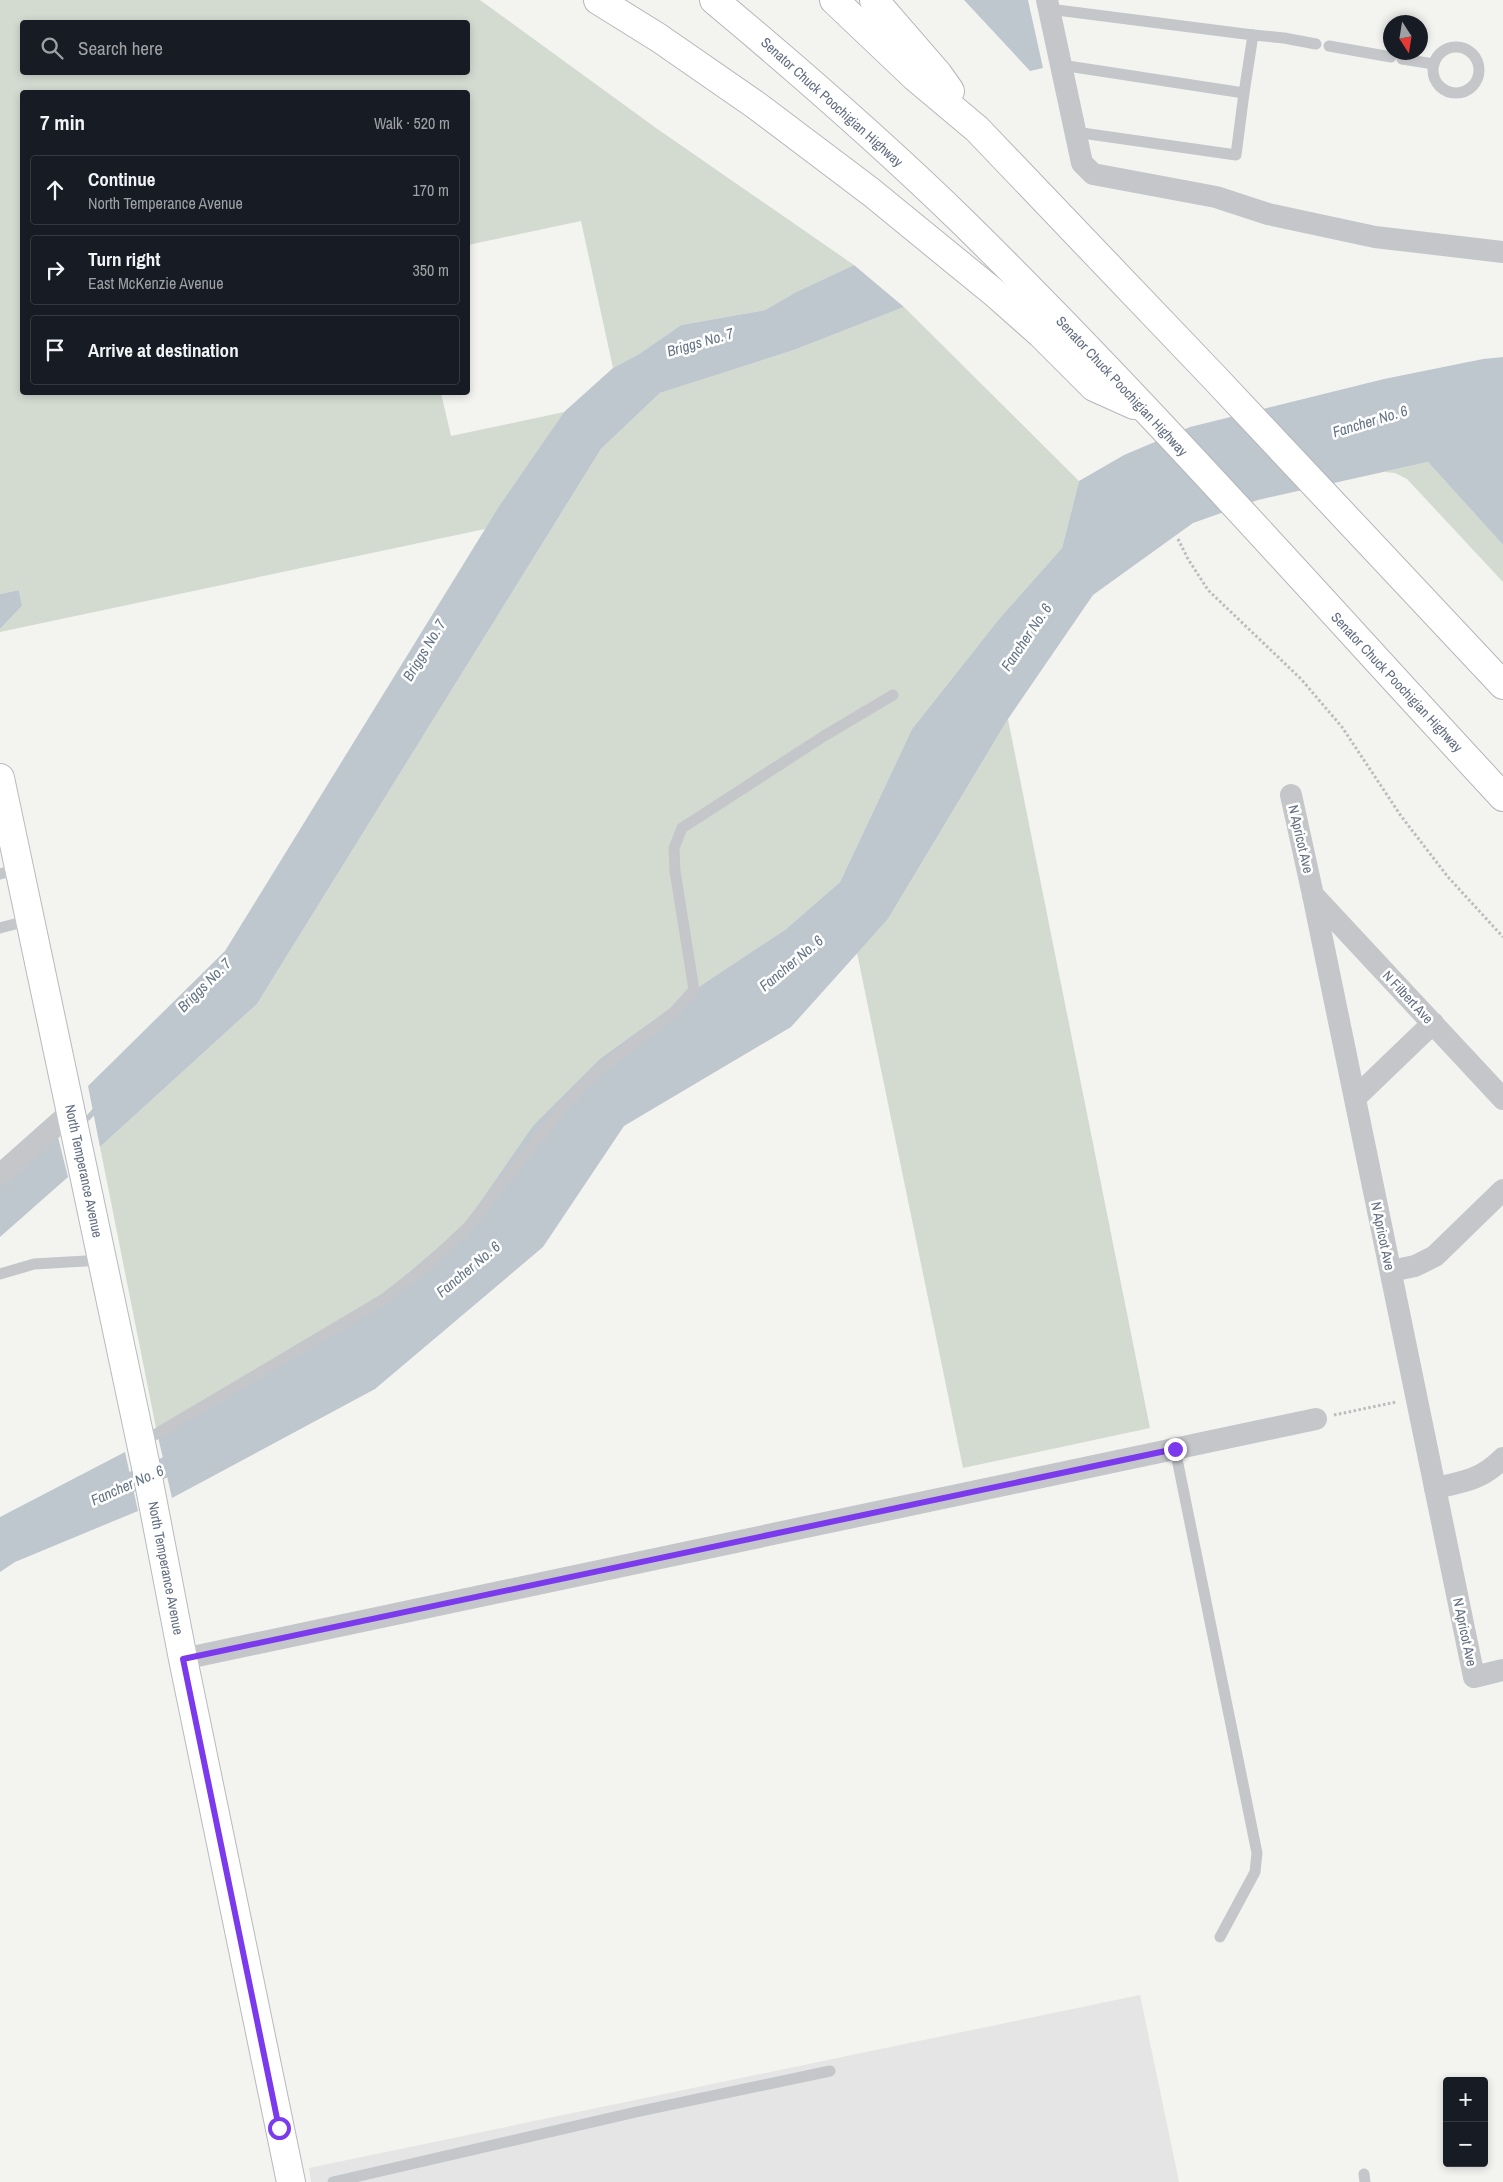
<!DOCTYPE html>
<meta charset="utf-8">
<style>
:root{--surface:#171b24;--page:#242831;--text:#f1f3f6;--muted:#9ea1a6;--line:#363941}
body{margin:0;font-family:"Archivo Narrow",sans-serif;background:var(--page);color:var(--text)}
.controls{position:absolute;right:15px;bottom:15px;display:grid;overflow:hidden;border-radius:5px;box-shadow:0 2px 8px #0003}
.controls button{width:45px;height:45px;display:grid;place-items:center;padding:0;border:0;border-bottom:1px solid var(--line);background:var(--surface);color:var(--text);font:25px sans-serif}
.compass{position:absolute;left:1383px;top:15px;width:45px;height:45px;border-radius:50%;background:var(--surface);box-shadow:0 2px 8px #0003;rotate:168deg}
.stop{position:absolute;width:15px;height:15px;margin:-11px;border:4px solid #7c3aed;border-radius:50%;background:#fff}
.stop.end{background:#7c3aed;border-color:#fff;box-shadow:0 1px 5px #0008}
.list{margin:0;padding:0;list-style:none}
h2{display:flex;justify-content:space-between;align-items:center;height:65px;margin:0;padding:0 20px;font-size:21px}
h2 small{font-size:16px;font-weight:400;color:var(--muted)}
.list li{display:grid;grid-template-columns:32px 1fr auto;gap:15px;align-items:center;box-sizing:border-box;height:70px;margin:0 10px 10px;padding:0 10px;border:1px solid var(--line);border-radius:5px}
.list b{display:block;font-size:19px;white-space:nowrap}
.list p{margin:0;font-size:16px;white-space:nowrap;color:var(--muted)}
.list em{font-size:16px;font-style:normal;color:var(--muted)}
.icon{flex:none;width:28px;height:28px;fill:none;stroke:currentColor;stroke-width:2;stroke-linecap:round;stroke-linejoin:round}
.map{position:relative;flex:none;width:1503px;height:2182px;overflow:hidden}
.search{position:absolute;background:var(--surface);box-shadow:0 2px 8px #0003;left:20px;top:20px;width:450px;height:55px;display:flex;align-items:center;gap:12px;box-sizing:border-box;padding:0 18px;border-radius:5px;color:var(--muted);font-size:19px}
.panel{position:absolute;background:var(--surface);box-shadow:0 2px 8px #0003;left:20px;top:90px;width:450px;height:305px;border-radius:5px}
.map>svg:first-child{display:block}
</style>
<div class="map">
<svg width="1503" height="2182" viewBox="0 0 1503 2182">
<rect width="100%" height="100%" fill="#f3f4f0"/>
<polygon fill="#e4e5e4" points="1140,1995 1179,2182 311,2182 309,2168"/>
<g fill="#d3dbd1" fill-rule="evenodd">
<path d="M0 0H480L656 128 854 265 796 292 765 310 681 325 639 354 613 368 581 221 468 245V92H22V392L441 393 451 436 564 412 485 529 0 632V629L22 606 19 590 0 594ZM22 22H468V72H22Z"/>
<polygon points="904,307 1079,481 1062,548 999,619 912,729 840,882 786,929 706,982 601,1058 465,1224 379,1298 156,1428 100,1147 257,1004 601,449 660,393 794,350"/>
<polygon points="1428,462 1503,545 1503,582 1407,479 1395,473 1384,472"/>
<polygon points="1008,719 1150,1428 963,1468 857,953 888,919"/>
</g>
<g fill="#bfc7ce">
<polygon points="964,0 1028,0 1043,68 1030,71"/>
<polygon points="854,265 904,307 794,350 660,393 601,449 257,1004 100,1147 88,1086 225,951 498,508 564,412 613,368 639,354 681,325 765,310 796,292"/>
<polygon points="1503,357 1503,545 1428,462 1258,500 1193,523 1093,595 1008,719 888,919 791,1027 624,1126 543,1247 375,1389 172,1498 156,1428 379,1298 465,1224 533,1126 601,1058 706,982 786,929 840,882 912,729 999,619 1062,548 1079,481 1124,455 1190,427 1384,379 1483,359"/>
<polygon points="19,590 22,606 0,629 0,594"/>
<polygon points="54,1121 68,1177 0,1237 0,1170"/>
<polygon points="125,1452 138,1511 15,1562 0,1572 0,1517"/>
</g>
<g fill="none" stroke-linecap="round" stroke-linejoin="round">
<polyline stroke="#bfc7ce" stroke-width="5.5" points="88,1118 98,1107"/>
<polyline stroke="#bfc7ce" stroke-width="20" points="106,1493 166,1467 188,1454"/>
<defs>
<polyline id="secondary" points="0,778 146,1467 183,1659 291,2182"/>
<g id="motorway">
<polyline points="598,0 659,38 757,106 871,192 997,295 1041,334 1094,387 1134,405"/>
<path d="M714 0C799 71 883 144 963 222 1150 406 1324 604 1503 797"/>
<polyline points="834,0 915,77 977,129 1213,376 1503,685"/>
<polyline points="874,0 938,74 950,91"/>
</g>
</defs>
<use href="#secondary" stroke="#b6b9be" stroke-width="30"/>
<use href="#motorway" stroke="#b4b6ba" stroke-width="30"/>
<g stroke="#bbbcbf" stroke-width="3" stroke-dasharray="2.5 2.5" stroke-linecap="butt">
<polyline points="1178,539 1188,559 1208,590 1301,679 1342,727 1401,816 1448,877 1503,937"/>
<polyline points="1334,1415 1396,1402"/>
</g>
<g stroke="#c4c6ca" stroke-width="11">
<polyline points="1049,9 1253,35 1244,93"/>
<polyline points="1253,35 1284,38 1316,44"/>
<polyline points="1329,46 1391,57"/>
<circle cx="1456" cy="70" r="23"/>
<polyline points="1402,59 1434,64"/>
<polyline points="1061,65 1244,93 1236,155 1075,132"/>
<polyline points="0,874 19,869"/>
<polyline points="0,928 30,920"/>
<polyline points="0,1274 34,1264 103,1260"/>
<polyline points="141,1443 384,1299 430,1263 468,1227 565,1105 599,1070 674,1012 694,990 675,871 674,848 682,828 824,736 893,695"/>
<polyline points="1175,1449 1257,1853 1255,1872 1220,1937"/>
<polyline points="1364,2174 1365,2182"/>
<polyline points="333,2182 636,2112 830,2071"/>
</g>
<g stroke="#c4c6ca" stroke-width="22">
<polyline points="1047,0 1082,163 1093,174 1216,197 1268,214 1375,237 1503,252"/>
<polyline points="1291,795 1313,895 1474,1677 1503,1670"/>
<polyline points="1313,895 1503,1099"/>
<polyline points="1355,1098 1433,1023"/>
<polyline points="0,1175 72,1111"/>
<polyline points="1391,1271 1415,1266 1435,1256 1503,1190"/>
<path d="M1435 1488C1463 1482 1481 1480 1503 1458"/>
<polyline points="183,1659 1316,1419"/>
</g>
<use href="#secondary" stroke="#fff" stroke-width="28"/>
<use href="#motorway" stroke="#fff" stroke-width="28"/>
</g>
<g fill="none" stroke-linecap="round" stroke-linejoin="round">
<polyline stroke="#7c3aed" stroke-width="6" points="279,2128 183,1659 1175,1449"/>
</g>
<g text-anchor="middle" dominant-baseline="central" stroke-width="5" stroke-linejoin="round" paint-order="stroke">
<g font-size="14" fill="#626d82" stroke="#fff">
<text transform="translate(832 102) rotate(42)">Senator Chuck Poochigian Highway</text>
<text transform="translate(1122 386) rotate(47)">Senator Chuck Poochigian Highway</text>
<text transform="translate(1397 682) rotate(47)">Senator Chuck Poochigian Highway</text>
<text transform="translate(1301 839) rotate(77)">N Apricot Ave</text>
<text transform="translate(1408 997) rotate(47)">N Filbert Ave</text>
<text transform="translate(84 1171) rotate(78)">North Temperance Avenue</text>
<text transform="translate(1383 1236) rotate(78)">N Apricot Ave</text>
<text transform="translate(166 1568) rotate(79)">North Temperance Avenue</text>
<text transform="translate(1465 1632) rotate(78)">N Apricot Ave</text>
</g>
<g font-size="15" font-style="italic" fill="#637486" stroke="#fff">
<text transform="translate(700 342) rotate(-16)">Briggs No. 7</text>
<text transform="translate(1370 421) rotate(-17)">Fancher No. 6</text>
<text transform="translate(1026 637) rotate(-56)">Fancher No. 6</text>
<text transform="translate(424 650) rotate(-59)">Briggs No. 7</text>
<text transform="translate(791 963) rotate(-40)">Fancher No. 6</text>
<text transform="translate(204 985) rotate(-45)">Briggs No. 7</text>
<text transform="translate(468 1269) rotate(-40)">Fancher No. 6</text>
<text transform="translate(127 1485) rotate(-24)">Fancher No. 6</text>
</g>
</g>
</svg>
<div class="controls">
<button>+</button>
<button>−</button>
</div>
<svg class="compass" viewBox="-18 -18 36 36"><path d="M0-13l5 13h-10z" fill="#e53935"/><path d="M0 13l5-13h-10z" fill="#9ea1a6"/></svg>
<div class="stop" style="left:279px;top:2128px"></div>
<div class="stop end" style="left:1175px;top:1449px"></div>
<div class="search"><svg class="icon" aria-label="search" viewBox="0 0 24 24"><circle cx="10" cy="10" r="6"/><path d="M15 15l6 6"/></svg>Search here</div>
<section class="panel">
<h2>7 min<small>Walk · 520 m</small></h2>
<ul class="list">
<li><svg class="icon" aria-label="ahead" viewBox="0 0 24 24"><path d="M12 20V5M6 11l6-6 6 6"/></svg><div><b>Continue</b><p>North Temperance Avenue</p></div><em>170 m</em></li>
<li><svg class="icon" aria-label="right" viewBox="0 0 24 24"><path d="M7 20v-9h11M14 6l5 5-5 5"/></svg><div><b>Turn right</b><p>East McKenzie Avenue</p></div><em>350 m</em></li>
<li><svg class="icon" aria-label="arrive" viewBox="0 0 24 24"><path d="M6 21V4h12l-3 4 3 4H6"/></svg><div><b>Arrive at destination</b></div></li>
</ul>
</section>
</div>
